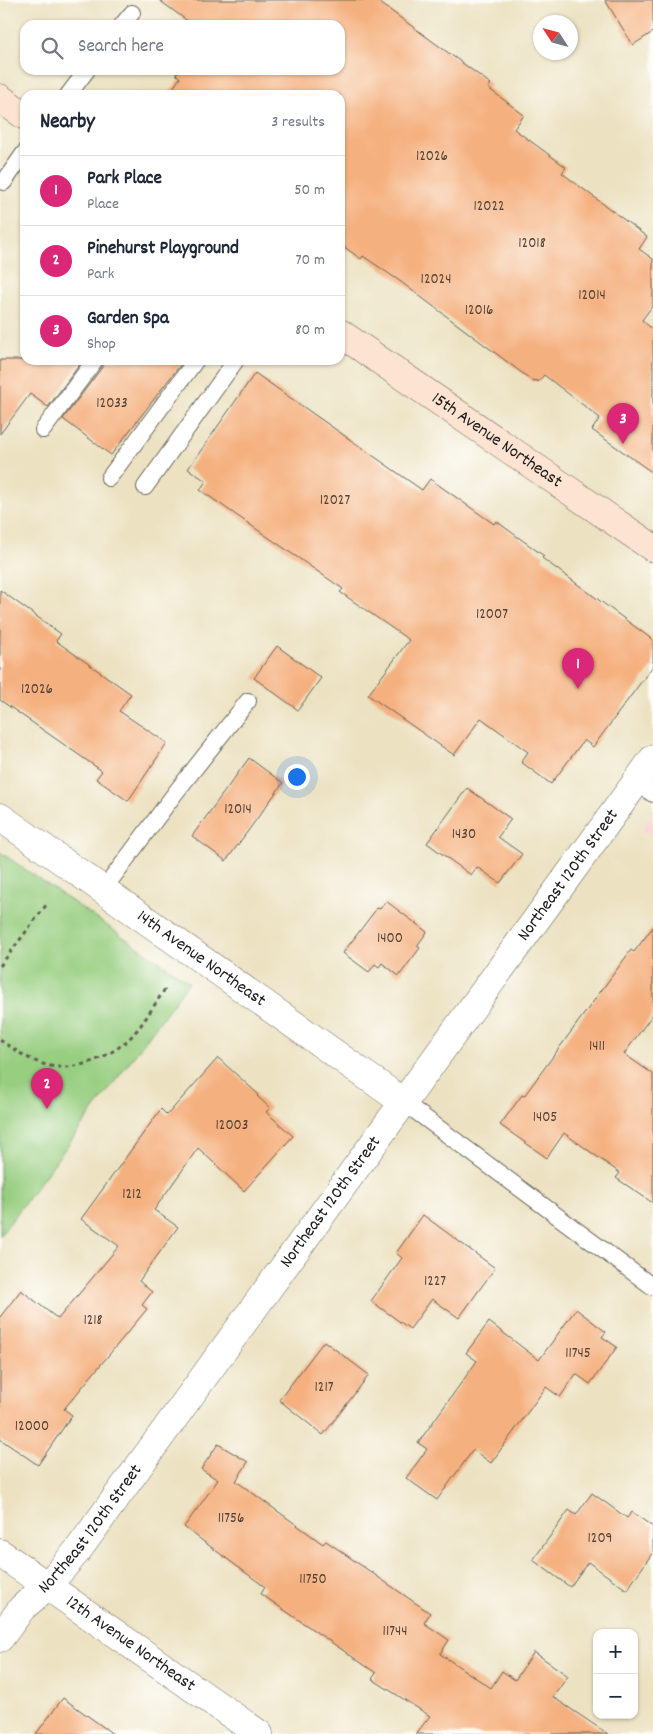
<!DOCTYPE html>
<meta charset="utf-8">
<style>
:root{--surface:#fff;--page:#f6f6f7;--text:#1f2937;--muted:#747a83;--line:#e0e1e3;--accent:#db2777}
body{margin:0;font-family:Dekko,sans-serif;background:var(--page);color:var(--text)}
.controls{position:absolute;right:15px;bottom:15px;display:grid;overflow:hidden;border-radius:10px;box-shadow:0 1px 4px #0004}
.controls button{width:45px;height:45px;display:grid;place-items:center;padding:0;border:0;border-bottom:1px solid var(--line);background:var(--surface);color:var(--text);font:25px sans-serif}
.compass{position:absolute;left:533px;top:15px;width:45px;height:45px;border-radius:50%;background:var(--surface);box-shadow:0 1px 4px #0004;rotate:306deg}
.you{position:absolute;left:296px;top:776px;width:18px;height:18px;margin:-12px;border:4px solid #fff;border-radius:50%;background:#1a73e8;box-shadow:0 0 0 8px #1a73e833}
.badge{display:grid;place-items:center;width:32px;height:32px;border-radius:50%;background:var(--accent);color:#fff;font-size:16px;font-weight:700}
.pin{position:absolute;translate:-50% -41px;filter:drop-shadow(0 1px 2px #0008)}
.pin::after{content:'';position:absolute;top:26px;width:18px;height:15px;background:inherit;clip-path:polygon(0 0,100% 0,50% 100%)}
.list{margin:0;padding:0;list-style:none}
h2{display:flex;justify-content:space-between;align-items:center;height:65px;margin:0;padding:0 20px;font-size:21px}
h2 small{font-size:16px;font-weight:400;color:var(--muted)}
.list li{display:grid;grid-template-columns:32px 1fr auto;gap:15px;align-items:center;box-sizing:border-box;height:70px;padding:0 20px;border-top:1px solid var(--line)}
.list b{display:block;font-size:19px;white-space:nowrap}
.list p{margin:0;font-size:16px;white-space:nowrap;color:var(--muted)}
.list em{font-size:16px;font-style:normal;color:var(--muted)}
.icon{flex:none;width:28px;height:28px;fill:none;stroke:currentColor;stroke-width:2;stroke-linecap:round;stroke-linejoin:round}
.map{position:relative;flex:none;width:653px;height:1734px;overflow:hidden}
.search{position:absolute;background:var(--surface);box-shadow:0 1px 4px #0004;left:20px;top:20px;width:325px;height:55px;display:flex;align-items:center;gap:12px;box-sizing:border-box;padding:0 18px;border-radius:15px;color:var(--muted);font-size:19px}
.panel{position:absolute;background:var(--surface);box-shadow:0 1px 4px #0004;left:20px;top:90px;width:325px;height:275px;border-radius:15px}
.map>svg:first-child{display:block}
</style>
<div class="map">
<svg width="653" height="1734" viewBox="0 0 653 1734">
<rect width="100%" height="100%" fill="#fdfcf7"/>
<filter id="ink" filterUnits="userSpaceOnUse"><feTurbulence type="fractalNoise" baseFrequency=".02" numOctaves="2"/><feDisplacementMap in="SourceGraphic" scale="10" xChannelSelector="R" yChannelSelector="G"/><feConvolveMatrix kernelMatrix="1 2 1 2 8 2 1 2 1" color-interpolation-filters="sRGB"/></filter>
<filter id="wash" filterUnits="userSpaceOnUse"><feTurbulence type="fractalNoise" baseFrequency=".0096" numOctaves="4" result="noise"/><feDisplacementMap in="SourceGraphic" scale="20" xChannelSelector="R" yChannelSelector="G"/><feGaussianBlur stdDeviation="1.12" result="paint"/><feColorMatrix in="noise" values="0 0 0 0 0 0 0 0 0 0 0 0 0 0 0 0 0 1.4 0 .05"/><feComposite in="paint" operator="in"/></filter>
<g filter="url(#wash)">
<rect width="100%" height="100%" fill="#ece2c2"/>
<polygon fill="#f7d0cc" points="653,814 653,837 642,830"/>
<polygon fill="#97ce80" stroke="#5a754e" points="0,852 189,982 0,1236"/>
<g id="blocks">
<g fill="#f5b07f">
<polygon points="159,0 376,0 491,84 488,88 524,115 514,129 566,167 562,173 647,237 639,249 653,259 653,305 642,320 653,330 653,473 592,430 600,418 544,375 538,382 535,380 534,382 401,282 363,256 361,259 340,244 340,95 168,95 180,78 176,74 179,70 340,70 340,25 193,25"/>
<polygon points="605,0 653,0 653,32 633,45"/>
<polygon points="0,360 83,360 48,407 30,394 0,434"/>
<polygon points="105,360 184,360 111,455 63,419 103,366"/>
<polygon points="255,373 422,490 430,479 494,524 496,521 544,556 542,558 653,640 653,666 593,747 584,740 551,784 521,762 528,752 481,718 454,755 368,695 409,640 340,592 343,589 200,490 206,481 188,469"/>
<polygon points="0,590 61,634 56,641 131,694 119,711 167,743 128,801 96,779 102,771 0,700"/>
<polygon points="277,646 321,678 298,710 254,678"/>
<polygon points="249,758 283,783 226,861 192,836"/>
<polygon points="467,788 511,819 498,837 522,854 500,883 477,867 471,875 427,843"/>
<polygon points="386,901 427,932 417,946 420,948 399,976 382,963 379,967 375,964 369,972 343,953 377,908 380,909"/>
<polygon points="653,927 653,1014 624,1054 653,1074 653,1203 616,1178 620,1173 564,1133 547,1158 500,1125 522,1095 524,1096 631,950 634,952"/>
<polygon points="218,1058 258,1094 257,1096 270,1108 266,1112 293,1136 244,1191 198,1148 154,1210 178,1227 139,1281 152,1292 142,1305 147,1309 64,1409 72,1415 38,1465 0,1439 0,1317 21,1290 58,1319 119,1246 81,1219 161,1109 167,1115"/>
<polygon points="423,1215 495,1268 459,1318 432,1299 410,1329 371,1301 402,1258 396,1253"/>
<polygon points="576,1309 606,1332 602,1337 617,1347 590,1384 576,1374 560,1397 546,1387 491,1463 473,1450 437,1500 406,1478 427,1449 418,1443 477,1361 466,1353 489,1322 539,1360"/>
<polygon points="324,1341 369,1375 323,1435 279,1400"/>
<polygon points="218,1444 248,1462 236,1481 323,1544 326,1541 430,1613 424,1623 449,1640 440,1654 491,1688 502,1671 515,1680 534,1652 568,1676 553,1697 608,1734 416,1734 430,1716 372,1679 376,1673 261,1594 265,1587 184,1527 218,1480 201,1469"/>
<polygon points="592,1493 627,1518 632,1512 653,1527 653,1552 627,1590 588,1562 570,1587 533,1560 569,1510 576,1515"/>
<polygon points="63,1698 113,1734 36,1734"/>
</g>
</g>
</g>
<g filter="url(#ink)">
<use href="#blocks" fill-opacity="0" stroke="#656156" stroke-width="1"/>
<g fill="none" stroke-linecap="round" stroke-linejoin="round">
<defs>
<g id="lane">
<polyline points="122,25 132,13"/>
<polyline points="68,95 87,70"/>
<polyline points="4,182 25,152"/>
<polyline points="43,430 95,360"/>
<polyline points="109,478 196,360"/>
<polyline points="145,487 236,360"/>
<polyline points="636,782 653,794"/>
<polyline points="104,889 176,792 248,701"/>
<polyline points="402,1101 653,1287"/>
</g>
<g id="street">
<path id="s1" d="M0 817 402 1101"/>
<path id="s2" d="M0 1553 259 1734"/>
<path id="s3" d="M0 1638 22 1608 47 1586 78 1550 653 759"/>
</g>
<g id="secondary">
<polyline points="0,98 25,116"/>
<path id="s4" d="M340 333 653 548"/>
</g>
</defs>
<use href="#lane" stroke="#656156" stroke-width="18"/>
<use href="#street" stroke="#656156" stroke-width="29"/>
<use href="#secondary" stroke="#656156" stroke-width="29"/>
<g stroke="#656156" stroke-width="3" stroke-dasharray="4 4" stroke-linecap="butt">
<polyline points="0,966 47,904"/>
<path d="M0 1040C15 1050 33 1063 51 1066 79 1071 109 1057 129 1039 143 1025 154 1005 165 989"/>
</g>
<use href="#lane" stroke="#fff" stroke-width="16"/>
<use href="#street" stroke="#fff" stroke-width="28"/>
<use href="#secondary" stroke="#fde3d1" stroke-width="28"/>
</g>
</g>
<g text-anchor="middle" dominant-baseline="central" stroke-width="4" stroke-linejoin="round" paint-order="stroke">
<g font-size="15" fill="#524135">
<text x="432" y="157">12026</text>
<text x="489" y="207">12022</text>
<text x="532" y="244">12018</text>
<text x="436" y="280">12024</text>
<text x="592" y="296">12014</text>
<text x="479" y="311">12016</text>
<text x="112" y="404">12033</text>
<text x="335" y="501">12027</text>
<text x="492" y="615">12007</text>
<text x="37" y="690">12026</text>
<text x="238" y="810">12014</text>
<text x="464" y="835">1430</text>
<text x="390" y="939">1400</text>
<text x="597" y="1047">1411</text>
<text x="545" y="1118">1405</text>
<text x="232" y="1126">12003</text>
<text x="132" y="1195">1212</text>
<text x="435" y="1282">1227</text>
<text x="93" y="1321">1218</text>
<text x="578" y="1354">11745</text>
<text x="324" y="1388">1217</text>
<text x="32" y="1427">12000</text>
<text x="231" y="1519">11756</text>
<text x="600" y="1539">1209</text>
<text x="313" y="1580">11750</text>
<text x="395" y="1632">11744</text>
</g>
<g font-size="18" fill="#1c1c1c" stroke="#fdfcf7">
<text stroke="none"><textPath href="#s4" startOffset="190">15th Avenue Northeast</textPath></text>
<text stroke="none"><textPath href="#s3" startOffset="952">Northeast 120th Street</textPath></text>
<text stroke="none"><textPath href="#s1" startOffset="246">14th Avenue Northeast</textPath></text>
<text stroke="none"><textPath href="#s3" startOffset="548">Northeast 120th Street</textPath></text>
<text stroke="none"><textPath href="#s3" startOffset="142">Northeast 120th Street</textPath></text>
<text stroke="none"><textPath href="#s2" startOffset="159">12th Avenue Northeast</textPath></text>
</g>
</g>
</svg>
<div class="controls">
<button>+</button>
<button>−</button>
</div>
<svg class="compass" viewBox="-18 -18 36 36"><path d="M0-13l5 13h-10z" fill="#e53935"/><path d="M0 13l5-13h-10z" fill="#747a83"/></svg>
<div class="you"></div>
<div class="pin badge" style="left:578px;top:689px">1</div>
<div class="pin badge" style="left:47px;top:1109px">2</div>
<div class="pin badge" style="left:623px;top:444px">3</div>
<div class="search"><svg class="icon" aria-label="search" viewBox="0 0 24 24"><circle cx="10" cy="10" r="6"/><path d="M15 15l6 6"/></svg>Search here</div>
<section class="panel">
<h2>Nearby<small>3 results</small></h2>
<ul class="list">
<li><span class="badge">1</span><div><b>Park Place</b><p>Place</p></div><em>50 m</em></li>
<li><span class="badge">2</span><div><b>Pinehurst Playground</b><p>Park</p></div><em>70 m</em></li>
<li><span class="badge">3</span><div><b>Garden Spa</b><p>Shop</p></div><em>80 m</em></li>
</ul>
</section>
</div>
